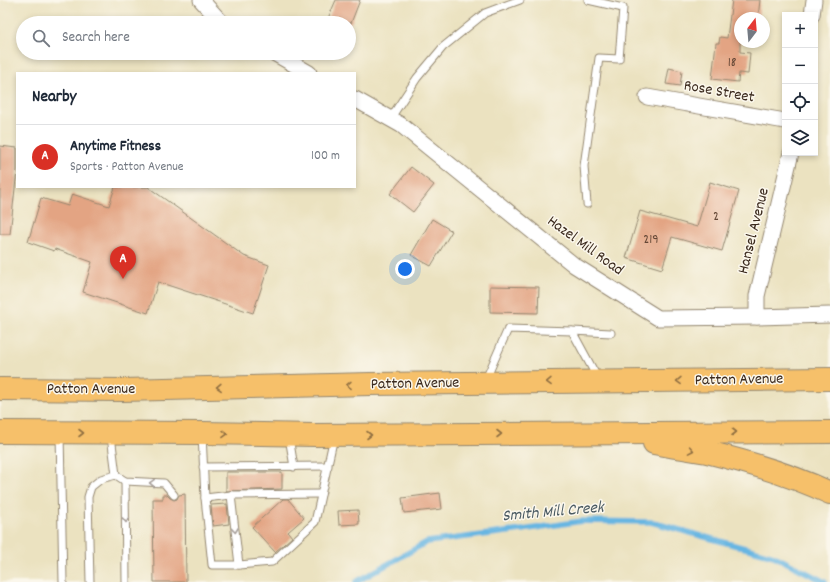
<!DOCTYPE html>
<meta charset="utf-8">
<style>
:root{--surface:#fff;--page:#f6f6f7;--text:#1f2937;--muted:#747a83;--line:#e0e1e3;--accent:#d93025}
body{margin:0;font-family:Dekko,sans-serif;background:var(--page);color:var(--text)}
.controls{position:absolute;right:12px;top:12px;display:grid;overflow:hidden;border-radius:0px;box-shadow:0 2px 6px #0003}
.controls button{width:36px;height:36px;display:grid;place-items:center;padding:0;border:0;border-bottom:1px solid var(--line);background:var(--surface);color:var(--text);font:20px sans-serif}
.compass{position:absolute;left:734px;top:12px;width:36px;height:36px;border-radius:50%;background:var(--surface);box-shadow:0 2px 6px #0003;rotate:16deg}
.you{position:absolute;left:405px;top:269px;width:14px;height:14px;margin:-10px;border:3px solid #fff;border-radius:50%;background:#1a73e8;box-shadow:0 0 0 6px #1a73e833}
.badge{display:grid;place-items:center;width:26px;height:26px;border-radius:50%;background:var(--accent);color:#fff;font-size:13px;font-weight:700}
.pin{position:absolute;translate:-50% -33px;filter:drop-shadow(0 1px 2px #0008)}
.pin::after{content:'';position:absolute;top:21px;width:14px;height:12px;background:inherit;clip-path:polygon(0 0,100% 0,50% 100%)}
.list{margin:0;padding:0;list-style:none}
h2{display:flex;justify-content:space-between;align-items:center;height:52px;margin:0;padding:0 16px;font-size:17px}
h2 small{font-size:13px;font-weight:400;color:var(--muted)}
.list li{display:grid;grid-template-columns:26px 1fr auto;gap:12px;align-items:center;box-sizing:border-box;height:64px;padding:0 16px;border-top:1px solid var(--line)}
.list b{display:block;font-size:15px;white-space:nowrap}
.list p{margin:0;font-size:13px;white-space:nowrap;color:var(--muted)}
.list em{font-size:13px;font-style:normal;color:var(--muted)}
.icon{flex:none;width:22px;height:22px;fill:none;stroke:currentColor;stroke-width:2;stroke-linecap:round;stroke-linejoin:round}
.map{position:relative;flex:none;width:830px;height:582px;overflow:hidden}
.search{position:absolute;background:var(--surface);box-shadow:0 2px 6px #0003;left:16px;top:16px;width:340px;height:44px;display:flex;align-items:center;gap:10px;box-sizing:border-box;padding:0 14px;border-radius:22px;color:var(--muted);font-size:15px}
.panel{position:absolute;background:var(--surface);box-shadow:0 2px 6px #0003;left:16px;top:72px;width:340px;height:116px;border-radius:0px}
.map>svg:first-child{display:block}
</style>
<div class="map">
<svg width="830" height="582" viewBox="0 0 830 582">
<rect width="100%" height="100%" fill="#fbf7ec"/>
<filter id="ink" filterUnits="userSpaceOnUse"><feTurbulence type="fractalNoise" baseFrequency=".025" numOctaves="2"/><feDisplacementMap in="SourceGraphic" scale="8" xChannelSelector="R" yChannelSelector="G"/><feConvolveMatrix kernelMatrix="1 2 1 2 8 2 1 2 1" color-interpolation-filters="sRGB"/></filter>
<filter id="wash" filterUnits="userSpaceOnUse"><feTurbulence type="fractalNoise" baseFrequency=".012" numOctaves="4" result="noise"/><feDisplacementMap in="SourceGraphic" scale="16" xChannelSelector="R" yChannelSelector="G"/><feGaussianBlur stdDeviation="0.9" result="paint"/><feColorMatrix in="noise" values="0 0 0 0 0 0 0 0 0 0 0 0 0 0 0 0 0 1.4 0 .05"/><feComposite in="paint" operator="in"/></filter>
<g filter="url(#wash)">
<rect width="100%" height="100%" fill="#ebe2c0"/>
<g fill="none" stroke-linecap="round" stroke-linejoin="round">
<polyline stroke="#68b6e2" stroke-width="5.5" points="356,582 427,542 522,530 582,521 651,522 774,556 825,582"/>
</g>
<g id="blocks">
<g fill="#e3a483">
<polygon points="336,0 360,0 351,23 326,23"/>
<polygon points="732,0 760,0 758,18 740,18 740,52 750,53 748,74 739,73 738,82 712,79 716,43 719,43 720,37 727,38"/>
<polygon points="669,68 682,71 680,86 666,84"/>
<polygon points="0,146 17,148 17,170 10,234 0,234"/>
<polygon points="411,167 434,185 413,212 390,194"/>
<polygon points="710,182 739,191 722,251 672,237 662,269 626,258 640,211 697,227"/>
<polygon points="115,187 148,187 244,256 269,265 253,313 158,282 148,313 83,292 92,262 55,249 54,251 28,242 41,198 68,206 72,194 109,206"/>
<polygon points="432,219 452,231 431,266 411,255"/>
<polygon points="490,286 539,287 538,313 490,312"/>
<polygon points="226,472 282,472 282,489 226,491"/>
<polygon points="440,493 442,509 404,513 402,498"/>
<polygon points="185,494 186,582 154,582 153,499 163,499 163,495 167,495 170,498 174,500 177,499 179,495"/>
<polygon points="283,499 288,499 304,518 288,532 292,537 275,552 252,527"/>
<polygon points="227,504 229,524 213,526 211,505"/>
<polygon points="358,510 359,524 339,525 338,511"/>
</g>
</g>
</g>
<g filter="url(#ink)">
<use href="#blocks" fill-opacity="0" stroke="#93866f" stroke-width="1"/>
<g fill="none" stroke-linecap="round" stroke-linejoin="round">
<defs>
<g id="lane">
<polyline points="390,119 417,78 443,47 485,13 520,0"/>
<polyline points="587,204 584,166 599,58 619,59 623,8 588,0"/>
<polyline points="572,331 611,333"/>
<polyline points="486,379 508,329 572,331 598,379"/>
<polyline points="60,434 63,582"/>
<polyline points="202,434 205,498 212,565 239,565 272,562 315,522 334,437"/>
<polyline points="289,437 294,467"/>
<polyline points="203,467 328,466"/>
<polyline points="116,475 125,481 164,483 174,495"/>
<polyline points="125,481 126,582"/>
<polyline points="231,495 239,565"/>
<polyline points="205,498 231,495 321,494"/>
<polyline points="90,582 88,497 91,487 101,479 116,475 111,436"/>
</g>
<g id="street">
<polyline points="201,0 222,23"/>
<polyline points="812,15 814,0"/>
<polyline points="274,53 309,73"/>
<polyline points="647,97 785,121"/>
<polyline points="355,99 401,125 574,265 658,318 757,317 830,315"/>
<polyline points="757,317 757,296 791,153"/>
</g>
<g id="primary">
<polyline points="0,389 122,390 370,384 830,379"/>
<polyline points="0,432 202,433 314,435 830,432"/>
<path d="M654 443C673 447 692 449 711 453 751 463 792 475 830 493"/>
</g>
</defs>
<use href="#lane" stroke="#93866f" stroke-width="9"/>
<use href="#street" stroke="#93866f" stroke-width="17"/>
<use href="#primary" stroke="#93866f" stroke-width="24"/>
<use href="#lane" stroke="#fff" stroke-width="7"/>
<use href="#street" stroke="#fff" stroke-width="15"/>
<use href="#primary" stroke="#f6c06b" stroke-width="22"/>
</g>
<defs><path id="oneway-chevron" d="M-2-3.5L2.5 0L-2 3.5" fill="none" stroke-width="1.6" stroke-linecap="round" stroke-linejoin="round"/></defs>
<g stroke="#8f6e41">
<use href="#oneway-chevron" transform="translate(679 381) rotate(179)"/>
<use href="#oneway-chevron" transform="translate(549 382) rotate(179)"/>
<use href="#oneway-chevron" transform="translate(349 385) rotate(179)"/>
<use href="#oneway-chevron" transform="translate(219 387) rotate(178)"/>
<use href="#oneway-chevron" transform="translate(734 432)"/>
<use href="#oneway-chevron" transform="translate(81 433)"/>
<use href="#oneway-chevron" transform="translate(225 434) rotate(1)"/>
<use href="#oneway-chevron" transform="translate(499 434)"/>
<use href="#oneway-chevron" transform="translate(369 435)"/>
<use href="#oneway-chevron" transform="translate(691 450) rotate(10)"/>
</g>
<g stroke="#a79f9a">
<use href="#oneway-chevron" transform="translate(152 483) rotate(-178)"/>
<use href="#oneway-chevron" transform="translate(126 520) rotate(90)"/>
<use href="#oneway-chevron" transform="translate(235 530) rotate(84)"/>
</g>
</g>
<g text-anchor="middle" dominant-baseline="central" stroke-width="3" stroke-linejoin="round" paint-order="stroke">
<g font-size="14" fill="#654837">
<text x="732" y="63">18</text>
<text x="716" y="217">2</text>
<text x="651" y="240">219</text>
</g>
<g font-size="16" fill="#3b2a1e" stroke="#fbf7ec">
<text transform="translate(719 92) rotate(10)">Rose Street</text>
<text transform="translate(754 231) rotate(-76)">Hansel Avenue</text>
<text transform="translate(585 246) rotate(36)">Hazel Mill Road</text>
<text transform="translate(739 380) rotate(-1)">Patton Avenue</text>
<text transform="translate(415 384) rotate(-1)">Patton Avenue</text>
<text x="91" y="389">Patton Avenue</text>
</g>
<g font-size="17" font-style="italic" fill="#4b5b63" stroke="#fbf7ec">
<text transform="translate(553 513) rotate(-5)">Smith Mill Creek</text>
</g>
</g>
</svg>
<div class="controls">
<button>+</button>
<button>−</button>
<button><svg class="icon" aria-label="locate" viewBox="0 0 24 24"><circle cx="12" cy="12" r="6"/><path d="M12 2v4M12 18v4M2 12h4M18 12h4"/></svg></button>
<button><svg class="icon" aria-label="layers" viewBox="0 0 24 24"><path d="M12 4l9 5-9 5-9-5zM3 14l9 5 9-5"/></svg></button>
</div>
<svg class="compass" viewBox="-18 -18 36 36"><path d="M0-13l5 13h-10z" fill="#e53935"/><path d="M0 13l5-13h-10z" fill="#747a83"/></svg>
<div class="you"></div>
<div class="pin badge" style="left:123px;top:279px">A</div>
<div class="search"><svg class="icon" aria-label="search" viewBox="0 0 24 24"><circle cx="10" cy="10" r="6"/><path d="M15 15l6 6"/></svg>Search here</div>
<section class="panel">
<h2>Nearby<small></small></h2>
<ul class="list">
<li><span class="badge">A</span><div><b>Anytime Fitness</b><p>Sports · Patton Avenue</p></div><em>100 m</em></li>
</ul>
</section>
</div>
